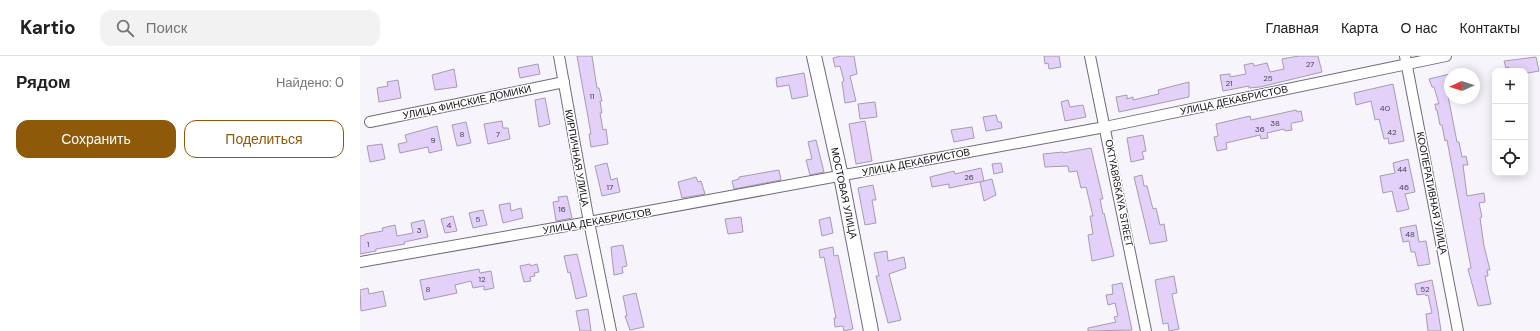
<!DOCTYPE html>
<html lang="ru">
<meta charset="utf-8">
<style>
:root{--surface:#fff;--page:#f2f2f2;--text:#202124;--muted:#757577;--line:#e0e0e0;--accent:#8e5909}
body{margin:0;font-family:"DM Sans",sans-serif;background:var(--page);color:var(--text)}
.controls{position:absolute;right:12px;top:12px;display:grid;overflow:hidden;border-radius:8px;box-shadow:0 2px 10px #0003}
.controls button{width:36px;height:36px;display:grid;place-items:center;padding:0;border:0;border-bottom:1px solid var(--line);background:var(--surface);color:var(--text);font:20px sans-serif}
.compass{position:absolute;left:1084px;top:12px;width:36px;height:36px;border-radius:50%;background:var(--surface);box-shadow:0 2px 10px #0003;rotate:267deg}
.list{margin:0;padding:0;list-style:none}
h2{display:flex;justify-content:space-between;align-items:center;height:52px;margin:0;padding:0 16px;font-size:17px}
h2 small{font-size:13px;font-weight:400;color:var(--muted)}
.actions{display:flex;gap:8px;padding:12px 16px}
.actions a{flex:1;padding:9px 0;border:1px solid var(--accent);border-radius:12px;text-align:center;font-size:14px;color:var(--accent)}
.actions .main{background:var(--accent);color:#fff}
.icon{flex:none;width:22px;height:22px;fill:none;stroke:currentColor;stroke-width:2;stroke-linecap:round;stroke-linejoin:round}
.map{position:relative;flex:none;width:1180px;height:275px;overflow:hidden}
header{display:flex;align-items:center;gap:24px;box-sizing:border-box;height:56px;padding:0 20px;background:var(--surface);border-bottom:1px solid var(--line)}
header strong{font-size:19px}
nav{display:flex;gap:22px;margin-inline-start:auto;font-size:14px}
.search{width:280px;height:36px;background:var(--page);display:flex;align-items:center;gap:10px;box-sizing:border-box;padding:0 14px;border-radius:12px;color:var(--muted);font-size:15px}
main{display:flex}
aside{flex:1;background:var(--surface)}
.map>svg:first-child{display:block}
</style>
<header>
<strong>Kartio</strong>
<div class="search"><svg class="icon" aria-label="search" viewBox="0 0 24 24"><circle cx="10" cy="10" r="6"/><path d="M15 15l6 6"/></svg>Поиск</div>
<nav><a>Главная</a><a>Карта</a><a>О нас</a><a>Контакты</a></nav>
</header>
<main>
<aside>
<h2>Рядом<small>Найдено: 0</small></h2>
<ul class="list">
</ul>
<div class="actions"><a class="main">Сохранить</a><a>Поделиться</a></div>
</aside>
<div class="map">
<svg width="1180" height="275" viewBox="0 0 1180 275">
<rect width="100%" height="100%" fill="#f8f4fc"/>
<g fill="#e3d1f9" stroke="#a59caf">
<polygon points="217,0 232,0 237,32 239,32 242,45 240,45 242,57 240,57 243,74 246,73 248,88 231,91 229,78 231,78 228,61"/>
<polygon points="481,0 494,0 497,18 490,20 496,45 485,47 482,26 484,25 480,10 475,11 473,2"/>
<polygon points="684,0 699,0 701,11 689,13 688,7 685,8"/>
<polygon points="939,0 958,0 962,16 900,31 889,32 889,30 863,35 860,19 870,18 870,21 886,18 884,9 893,7 894,10 907,7 910,16 924,13 922,3"/>
<polygon points="1176,1 1179,15 1168,17 1150,15 1149,11 1146,12 1144,5"/>
<polygon points="178,8 180,18 160,22 158,12"/>
<polygon points="94,13 97,31 75,34 72,19"/>
<polygon points="444,17 448,40 432,43 429,29 417,31 416,22"/>
<polygon points="1090,18 1090,40 1088,40 1097,86 1099,86 1102,101 1106,100 1108,109 1103,109 1107,140 1124,137 1125,146 1119,147 1122,161 1120,162 1124,190 1130,214 1127,214 1128,220 1125,220 1131,248 1118,250 1108,213 1111,212 1087,84 1085,85 1082,69 1080,69 1077,54 1076,54 1075,48 1079,48 1074,31 1072,31 1069,23"/>
<polygon points="38,24 41,42 19,46 17,32 28,30 27,26"/>
<polygon points="829,26 829,41 759,56 756,41 767,39 767,43 773,41 773,44 794,39 799,38 798,34"/>
<polygon points="1033,28 1044,85 1029,88 1028,82 1024,83 1019,63 1015,64 1011,45 996,49 994,37"/>
<polygon points="185,42 190,68 179,71 175,44"/>
<polygon points="708,44 710,51 723,49 726,61 705,65 701,46"/>
<polygon points="515,46 517,61 500,63 498,48"/>
<polygon points="936,54 937,56 941,55 943,65 932,67 931,69 932,74 925,75 924,73 907,77 908,82 901,83 900,79 866,87 867,93 857,95 854,81 858,80 856,68 890,60 891,64"/>
<polygon points="636,59 638,66 641,66 642,72 626,75 623,61"/>
<polygon points="142,65 143,72 148,72 150,83 128,88 124,68"/>
<polygon points="505,65 512,105 496,108 489,68"/>
<polygon points="106,66 111,87 97,90 92,69"/>
<polygon points="77,70 82,94 69,97 68,91 40,97 38,88 47,86 45,79"/>
<polygon points="612,71 614,82 594,86 591,74"/>
<polygon points="783,79 786,95 782,96 784,103 771,106 767,82"/>
<polygon points="456,84 464,116 450,119 446,104 452,103 448,86"/>
<polygon points="22,88 25,103 10,106 7,90"/>
<polygon points="731,92 743,143 740,143 743,158 744,157 754,200 732,205 728,179 733,178 730,160 733,160 726,131 721,132 717,115 709,116 708,110 685,111 683,98 703,96 703,97"/>
<polygon points="1048,103 1055,136 1045,138 1049,153 1037,156 1032,135 1023,137 1020,120 1035,117 1033,107"/>
<polygon points="247,107 251,124 257,122 260,136 242,140 235,110"/>
<polygon points="641,107 643,116 634,118 632,108"/>
<polygon points="621,112 624,125 589,132 589,128 572,131 570,121 594,115 595,118"/>
<polygon points="419,114 421,124 374,133 372,125 379,123 379,121"/>
<polygon points="782,119 784,130 787,130 793,153 796,152 800,169 804,168 807,185 790,188 774,121"/>
<polygon points="336,121 338,126 341,125 345,138 322,142 318,126"/>
<polygon points="632,123 636,139 624,145 620,126"/>
<polygon points="513,129 516,144 512,144 516,167 505,169 498,132"/>
<polygon points="207,140 212,162 196,165 193,146 199,145 198,141"/>
<polygon points="150,147 151,155 161,152 163,162 143,167 139,149"/>
<polygon points="123,154 127,169 113,172 109,157"/>
<polygon points="93,160 97,175 85,177 81,163"/>
<polygon points="381,161 383,176 368,178 365,163"/>
<polygon points="470,161 473,177 462,180 459,164"/>
<polygon points="64,164 68,181 44,186 45,188 16,193 16,195 0,198 0,180 5,179 5,178 23,175 22,172 35,169 37,180 53,177 51,167"/>
<polygon points="1056,169 1059,186 1066,185 1070,208 1058,210 1055,196 1051,196 1049,185 1043,186 1040,172"/>
<polygon points="263,189 267,210 262,211 263,217 254,219 251,191"/>
<polygon points="473,191 474,200 478,199 493,273 484,275 483,270 475,271 474,262 476,262 464,201 460,202 459,194"/>
<polygon points="527,195 528,205 544,201 546,212 529,218 541,264 528,267 516,220 519,220 514,197"/>
<polygon points="217,198 227,240 216,243 210,216 208,217 204,200"/>
<polygon points="170,208 171,210 177,208 179,216 174,217 175,220 170,221 171,225 164,226 160,210"/>
<polygon points="119,213 120,217 131,215 134,232 124,234 124,230 113,232 111,225 95,229 97,237 64,244 60,224"/>
<polygon points="814,220 817,237 812,238 819,273 809,275 808,267 803,268 795,224"/>
<polygon points="1072,224 1078,255 1081,275 1068,275 1066,258 1072,257 1068,239 1066,240 1065,238 1057,239 1055,228"/>
<polygon points="762,227 772,274 728,275 728,272 756,266 754,261 758,260 755,247 748,249 746,239 753,238 752,229"/>
<polygon points="8,232 9,238 23,235 26,250 1,255 0,234"/>
<polygon points="276,237 284,271 270,274 265,260 267,260 263,240"/>
<polygon points="228,253 231,275 220,275 216,255"/>
</g>
<g fill="none" stroke-linecap="round" stroke-linejoin="round">
<defs>
<g id="street">
<polyline points="199,0 229,166 251,275"/>
<polyline points="730,0 786,275"/>
<polyline points="1045,0 1098,275"/>
<polyline points="10,66 204,26"/>
<polyline points="0,206 229,166 745,71 1086,0"/>
</g>
<polyline id="secondary" points="454,0 481,120 511,275"/>
</defs>
<use href="#street" stroke="#71697b" stroke-width="12"/>
<use href="#secondary" stroke="#71697b" stroke-width="16"/>
<use href="#street" stroke="#fff" stroke-width="10"/>
<use href="#secondary" stroke="#fff" stroke-width="14"/>
</g>
<g text-anchor="middle" dominant-baseline="central" stroke-width="3" stroke-linejoin="round" paint-order="stroke">
<g font-size="8" fill="#443d4c">
<text x="950" y="8">27</text>
<text x="908" y="22">25</text>
<text x="869" y="27">21</text>
<text x="232" y="40">11</text>
<text x="1025" y="52">40</text>
<text x="915" y="67">38</text>
<text x="900" y="73">36</text>
<text x="1032" y="76">42</text>
<text x="102" y="78">8</text>
<text x="138" y="78">7</text>
<text x="73" y="84">9</text>
<text x="1042" y="113">44</text>
<text x="609" y="121">26</text>
<text x="250" y="131">17</text>
<text x="1044" y="131">46</text>
<text x="202" y="153">16</text>
<text x="118" y="163">5</text>
<text x="89" y="169">4</text>
<text x="59" y="174">3</text>
<text x="1050" y="178">48</text>
<text x="8" y="188">1</text>
<text x="122" y="223">12</text>
<text x="68" y="233">8</text>
<text x="1065" y="233">52</text>
</g>
<g font-size="10" fill="#0f0c13" stroke="#fff">
<text transform="translate(874 44) rotate(-12)">УЛИЦА ДЕКАБРИСТОВ</text>
<text transform="translate(107 46) rotate(-12)">УЛИЦА ФИНСКИЕ ДОМИКИ</text>
<text transform="translate(217 102) rotate(80)">КИРПИЧНАЯ УЛИЦА</text>
<text transform="translate(556 106) rotate(-11)">УЛИЦА ДЕКАБРИСТОВ</text>
<text transform="translate(484 137) rotate(78)">МОСТОВАЯ УЛИЦА</text>
<text transform="translate(759 137) rotate(79)">OKTYABRSKAYA STREET</text>
<text transform="translate(1072 137) rotate(79)">КООПЕРАТИВНАЯ УЛИЦА</text>
<text transform="translate(237 165) rotate(-10)">УЛИЦА ДЕКАБРИСТОВ</text>
</g>
</g>
</svg>
<div class="controls">
<button>+</button>
<button>−</button>
<button><svg class="icon" aria-label="locate" viewBox="0 0 24 24"><circle cx="12" cy="12" r="6"/><path d="M12 2v4M12 18v4M2 12h4M18 12h4"/></svg></button>
</div>
<svg class="compass" viewBox="-18 -18 36 36"><path d="M0-13l5 13h-10z" fill="#e53935"/><path d="M0 13l5-13h-10z" fill="#757577"/></svg>
</div>
</main>
